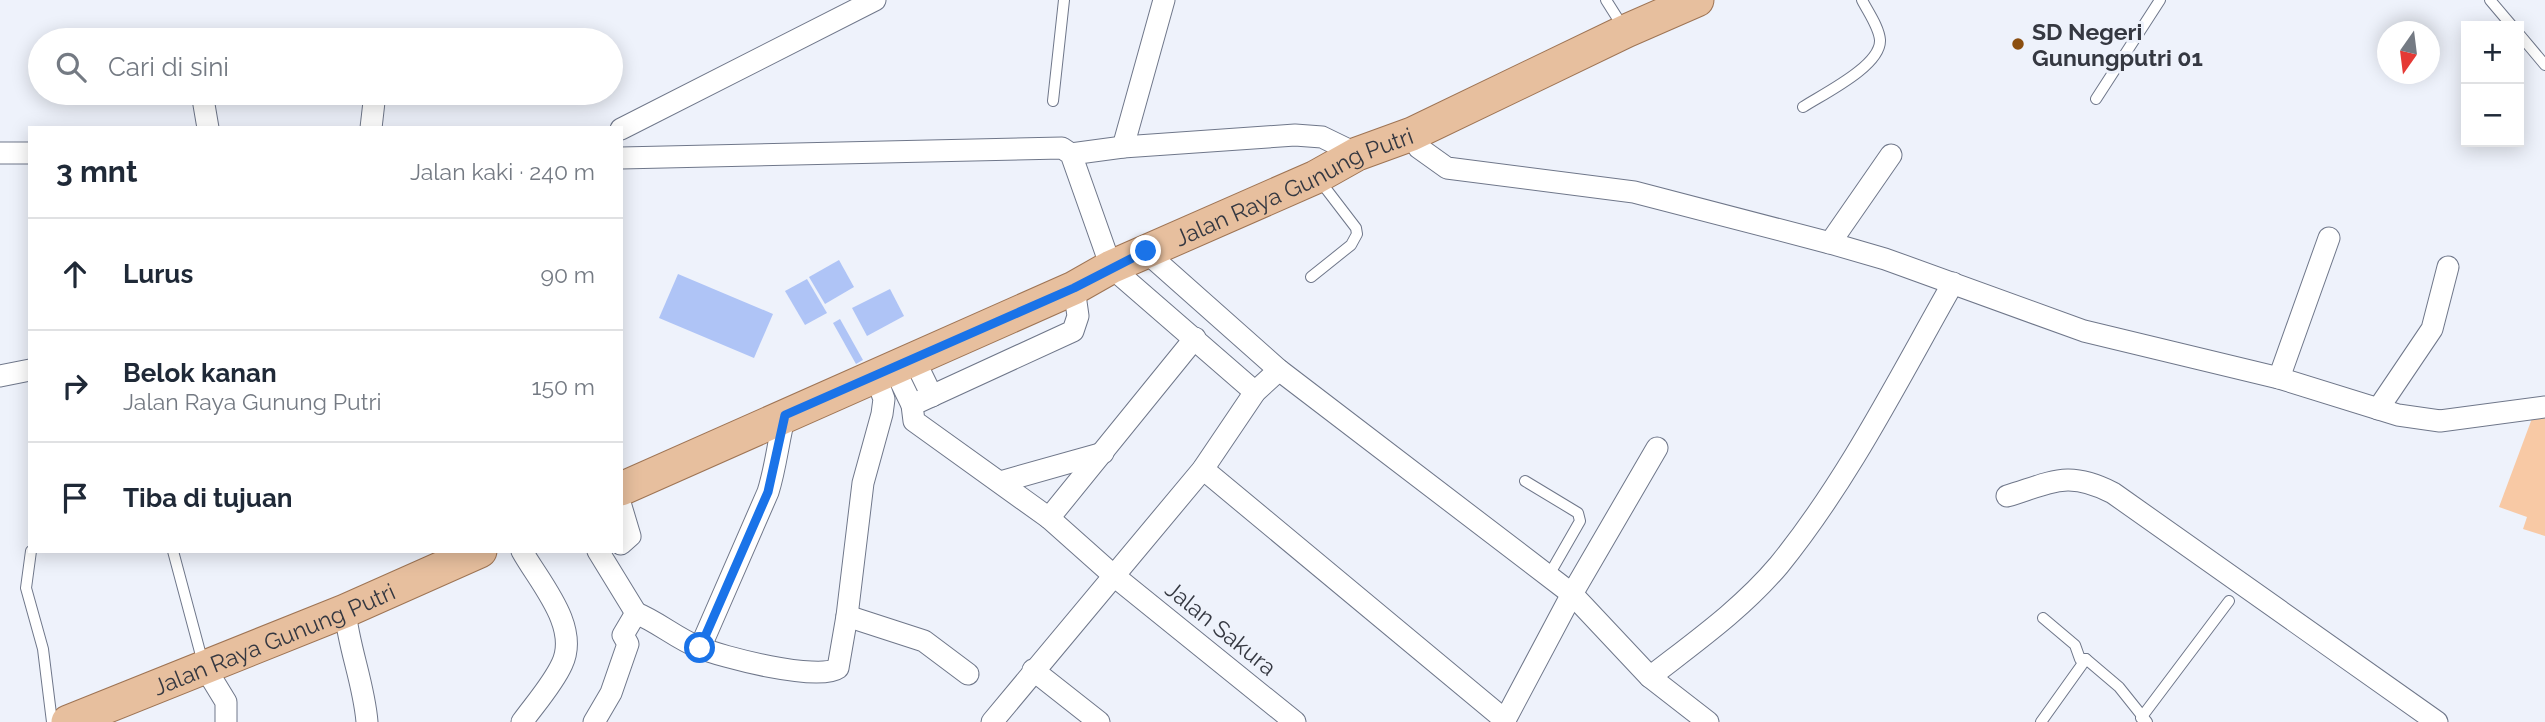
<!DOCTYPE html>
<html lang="id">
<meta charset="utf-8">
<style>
:root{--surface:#fff;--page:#f6f6f7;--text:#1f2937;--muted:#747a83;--line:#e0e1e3}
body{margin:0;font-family:Raleway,sans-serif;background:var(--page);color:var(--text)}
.controls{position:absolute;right:21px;top:21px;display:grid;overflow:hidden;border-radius:0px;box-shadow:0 4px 18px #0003}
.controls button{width:63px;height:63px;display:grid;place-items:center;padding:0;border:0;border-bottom:2px solid var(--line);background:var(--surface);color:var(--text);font:35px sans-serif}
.compass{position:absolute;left:2377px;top:21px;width:63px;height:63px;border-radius:50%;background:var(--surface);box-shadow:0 4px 18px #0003;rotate:194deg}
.stop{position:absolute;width:21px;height:21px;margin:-16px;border:5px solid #1a73e8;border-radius:50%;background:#fff}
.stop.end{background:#1a73e8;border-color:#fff;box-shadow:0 2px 7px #0008}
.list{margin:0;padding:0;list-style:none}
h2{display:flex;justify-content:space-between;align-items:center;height:91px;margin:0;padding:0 28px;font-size:30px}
h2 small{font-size:23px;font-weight:400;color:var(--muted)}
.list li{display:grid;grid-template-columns:46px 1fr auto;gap:21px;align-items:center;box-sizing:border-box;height:112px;padding:0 28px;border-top:2px solid var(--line)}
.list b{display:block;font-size:26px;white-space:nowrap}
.list p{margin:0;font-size:23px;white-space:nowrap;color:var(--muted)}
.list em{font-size:23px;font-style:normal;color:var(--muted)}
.icon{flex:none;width:38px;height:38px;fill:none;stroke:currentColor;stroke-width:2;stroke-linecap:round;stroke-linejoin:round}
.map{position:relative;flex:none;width:2545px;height:722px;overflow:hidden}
.search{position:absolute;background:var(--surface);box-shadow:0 4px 18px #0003;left:28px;top:28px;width:595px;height:77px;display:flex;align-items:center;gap:18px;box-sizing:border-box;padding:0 24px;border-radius:38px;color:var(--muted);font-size:26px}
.panel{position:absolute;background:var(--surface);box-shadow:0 4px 18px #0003;left:28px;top:126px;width:595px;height:427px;border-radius:0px}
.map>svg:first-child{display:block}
</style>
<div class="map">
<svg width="2545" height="722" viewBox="0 0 2545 722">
<rect width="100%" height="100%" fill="#eef2fb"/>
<polygon fill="#f8c9a5" points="2534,413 2545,413 2545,536 2523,529 2527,517 2499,507"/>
<g fill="#afc4f6">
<polygon points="839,260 854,287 825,304 809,277"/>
<polygon points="678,274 773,314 754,358 659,318"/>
<polygon points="807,279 827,313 805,325 785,291"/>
<polygon points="890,289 904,316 867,336 852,308"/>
<polygon points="840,319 863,360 856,364 833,323"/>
</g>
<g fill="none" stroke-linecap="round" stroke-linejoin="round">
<defs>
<g id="service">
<polyline points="1606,0 1623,27"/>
<polyline points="2490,0 2512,26"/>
<polyline points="2519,34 2545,65"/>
<polyline points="2096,99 2160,0"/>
<polyline points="1053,101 1064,0"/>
<path d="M1803 107C1823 94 1881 66 1880 40 1879 27 1868 12 1862 0"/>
<polyline points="1311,277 1351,245 1357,234 1356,228 1320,181"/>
<polyline points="1525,481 1578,513 1580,521 1576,528 1549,575"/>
<polyline points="31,551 26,588 43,649 52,722"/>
<polyline points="173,551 203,663"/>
<polyline points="2043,618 2075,645 2080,659 2086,659 2119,687 2147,722"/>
<polyline points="2141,718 2229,601"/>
<polyline points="2041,722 2086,659"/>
</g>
<g id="minor">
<polyline points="202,93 208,128"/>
<polyline points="371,128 375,93"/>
<polyline points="621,129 875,0"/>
<polyline points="1412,134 1419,148 1447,168 1634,192 1830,243 1885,259 2084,331 2279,378 2398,415 2440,421 2545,407"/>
<polyline points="1123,147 1164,0"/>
<polyline points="0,153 30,153"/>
<polyline points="1071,154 1123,147 1295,135 1322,137 1357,154"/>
<polyline points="621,158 1062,148 1071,154 1111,267 1255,392"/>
<polyline points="1830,243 1891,155"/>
<polyline points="1146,252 1279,370 1572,594 1650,677 1708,722"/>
<polyline points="1074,288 1078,316 1073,331 912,405 914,421 1049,518 1113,575 1295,722"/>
<polyline points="913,357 932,396"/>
<polyline points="893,366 912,405"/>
<polyline points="0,376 30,370"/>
<polyline points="2279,378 2329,238"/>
<polyline points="2378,409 2432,329 2448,267"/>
<polyline points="1203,469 1505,720"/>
<polyline points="1000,482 1103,453"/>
<path d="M2007 496C2053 482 2068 470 2113 493L2437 722"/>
<polyline points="621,506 630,536 621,544"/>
<polyline points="1049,518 1195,338"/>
<path d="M522 551C539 582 580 626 562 664 553 684 535 704 522 722"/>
<polyline points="598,551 636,613"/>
<path d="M345 611C349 649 364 684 367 722"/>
<polyline points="847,616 924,641 968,674"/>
<path d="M700 648 768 492C776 467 778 441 785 415"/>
<polyline points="204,666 226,702 226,722"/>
<polyline points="1033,670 1099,722"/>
<path d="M1650 677C1695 642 1742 609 1779 565 1848 480 1899 378 1953 283"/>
<path d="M594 722 611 693 628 644 623 635 636 613C658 622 676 638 698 647 721 657 819 682 838 668L847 616 863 483 882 414 884 399 875 374"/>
<polyline points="992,722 1203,469 1255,392 1279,370"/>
<polyline points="1504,722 1572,594 1657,448"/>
</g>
<g id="primary">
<path id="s1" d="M621 489 1074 288 1111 267 1316 177 1357 154 1412 134 1626 31 1697 0"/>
<path id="s2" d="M68 722 345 611 480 551"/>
</g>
</defs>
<use href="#service" stroke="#6f778a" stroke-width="12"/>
<use href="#minor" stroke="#6f778a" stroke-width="23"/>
<use href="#primary" stroke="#9e7454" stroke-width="35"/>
<use href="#service" stroke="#fff" stroke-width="10"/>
<use href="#minor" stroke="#fff" stroke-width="21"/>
<use href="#primary" stroke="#e7bf9e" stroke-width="33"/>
</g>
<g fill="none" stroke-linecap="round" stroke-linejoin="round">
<polyline stroke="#1a73e8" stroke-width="9" points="700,648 768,492 785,415 1074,288 1146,251"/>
</g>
<circle fill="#8b4e0f" stroke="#eef2fb" stroke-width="2.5" cx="2018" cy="44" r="7"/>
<g text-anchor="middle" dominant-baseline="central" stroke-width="6" stroke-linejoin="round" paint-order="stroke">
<g font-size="23" font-weight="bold" fill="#353841" stroke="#eef2fb" text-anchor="start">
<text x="2032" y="31">SD Negeri<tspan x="2032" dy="26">Gunungputri 01</tspan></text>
</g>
<g font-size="23" fill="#353841" stroke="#eef2fb">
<text stroke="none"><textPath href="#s1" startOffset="738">Jalan Raya Gunung Putri</textPath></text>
<text transform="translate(1221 628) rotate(39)">Jalan Sakura</text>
<text stroke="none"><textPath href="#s2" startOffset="222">Jalan Raya Gunung Putri</textPath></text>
</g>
</g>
</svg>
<div class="controls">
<button>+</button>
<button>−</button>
</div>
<svg class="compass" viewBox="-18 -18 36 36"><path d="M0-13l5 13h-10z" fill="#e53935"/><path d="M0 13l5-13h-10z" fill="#747a83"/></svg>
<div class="stop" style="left:700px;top:648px"></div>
<div class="stop end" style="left:1146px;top:251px"></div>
<div class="search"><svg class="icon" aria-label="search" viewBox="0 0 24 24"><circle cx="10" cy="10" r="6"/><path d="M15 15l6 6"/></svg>Cari di sini</div>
<section class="panel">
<h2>3 mnt<small>Jalan kaki · 240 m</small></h2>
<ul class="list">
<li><svg class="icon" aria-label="ahead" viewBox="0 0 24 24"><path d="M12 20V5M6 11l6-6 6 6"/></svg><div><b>Lurus</b></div><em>90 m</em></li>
<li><svg class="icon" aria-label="right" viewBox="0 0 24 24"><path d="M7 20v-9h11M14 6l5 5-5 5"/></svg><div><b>Belok kanan</b><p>Jalan Raya Gunung Putri</p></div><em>150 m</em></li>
<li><svg class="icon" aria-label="arrive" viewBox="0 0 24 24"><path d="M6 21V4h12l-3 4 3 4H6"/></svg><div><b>Tiba di tujuan</b></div></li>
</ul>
</section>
</div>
